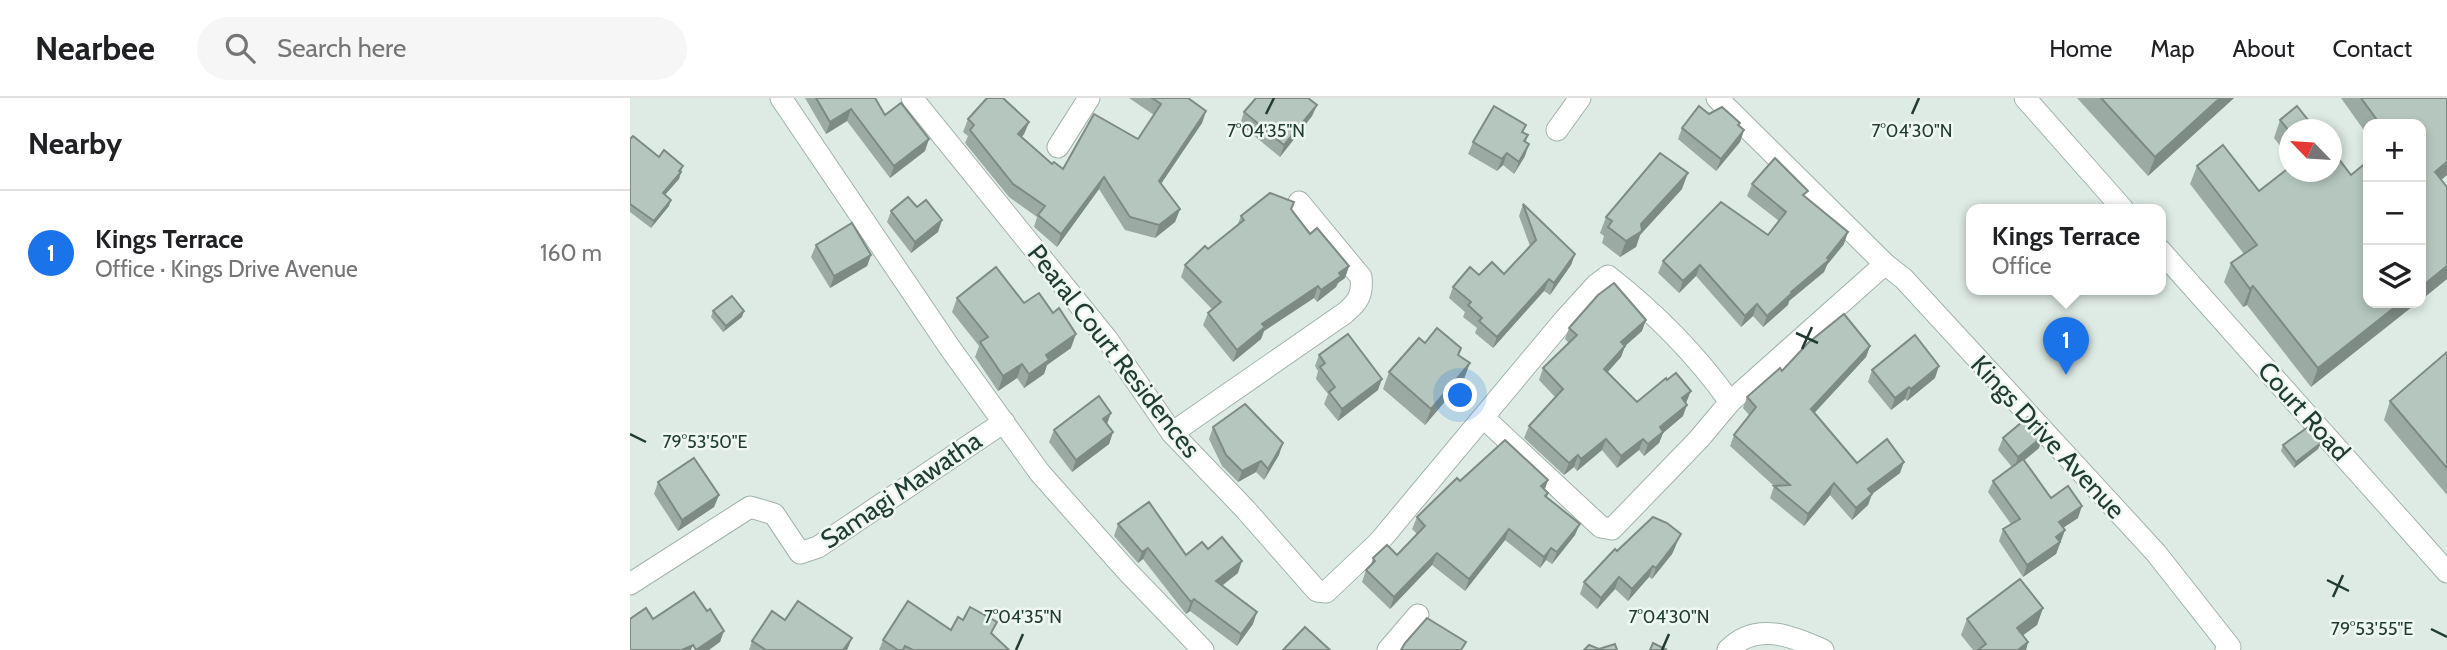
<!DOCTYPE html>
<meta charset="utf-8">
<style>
:root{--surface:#fff;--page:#f6f6f6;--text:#202124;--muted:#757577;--line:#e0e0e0;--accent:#1a73e8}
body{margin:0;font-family:Cabin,sans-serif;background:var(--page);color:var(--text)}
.controls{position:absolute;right:21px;top:21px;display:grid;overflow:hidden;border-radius:14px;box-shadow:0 4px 10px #0003}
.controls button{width:63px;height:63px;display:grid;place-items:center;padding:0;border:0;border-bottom:2px solid var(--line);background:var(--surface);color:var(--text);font:35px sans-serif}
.compass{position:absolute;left:1649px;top:21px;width:63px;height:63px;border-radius:50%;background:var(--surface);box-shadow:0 4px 10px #0003;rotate:295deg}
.you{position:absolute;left:831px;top:298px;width:24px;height:24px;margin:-18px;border:5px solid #fff;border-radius:50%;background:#1a73e8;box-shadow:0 0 0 10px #1a73e833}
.badge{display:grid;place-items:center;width:46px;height:46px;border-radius:50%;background:var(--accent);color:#fff;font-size:23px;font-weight:700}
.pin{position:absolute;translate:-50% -58px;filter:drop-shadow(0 2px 4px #0008)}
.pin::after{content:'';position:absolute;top:37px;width:24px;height:21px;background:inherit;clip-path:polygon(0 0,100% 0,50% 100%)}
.popup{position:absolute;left:1336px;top:106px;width:200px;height:91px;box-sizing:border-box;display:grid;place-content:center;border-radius:14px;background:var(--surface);filter:drop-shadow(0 2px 5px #0005);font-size:23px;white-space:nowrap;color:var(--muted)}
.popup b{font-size:26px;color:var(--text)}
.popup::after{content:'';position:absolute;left:50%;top:100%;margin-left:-14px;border:14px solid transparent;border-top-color:var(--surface)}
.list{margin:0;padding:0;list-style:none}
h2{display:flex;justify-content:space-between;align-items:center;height:91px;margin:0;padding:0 28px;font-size:30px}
h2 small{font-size:23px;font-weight:400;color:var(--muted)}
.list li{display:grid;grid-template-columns:46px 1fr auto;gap:21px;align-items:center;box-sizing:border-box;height:126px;padding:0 28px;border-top:2px solid var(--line)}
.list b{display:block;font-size:26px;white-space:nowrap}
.list p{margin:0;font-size:23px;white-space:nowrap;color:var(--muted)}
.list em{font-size:23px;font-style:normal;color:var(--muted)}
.icon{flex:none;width:38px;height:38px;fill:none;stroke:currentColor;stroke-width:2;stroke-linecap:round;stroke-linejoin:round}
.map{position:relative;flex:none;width:1817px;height:552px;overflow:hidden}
header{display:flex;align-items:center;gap:42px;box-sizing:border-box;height:98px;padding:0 35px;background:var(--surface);border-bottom:2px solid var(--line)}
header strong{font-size:33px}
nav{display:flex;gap:38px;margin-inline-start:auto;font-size:24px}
.search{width:490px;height:63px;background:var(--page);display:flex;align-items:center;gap:18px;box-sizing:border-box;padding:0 24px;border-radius:38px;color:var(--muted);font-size:26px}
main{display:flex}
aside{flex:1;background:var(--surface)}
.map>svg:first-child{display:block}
</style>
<header>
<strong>Nearbee</strong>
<div class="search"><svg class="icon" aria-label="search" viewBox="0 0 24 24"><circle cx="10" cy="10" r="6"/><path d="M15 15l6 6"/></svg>Search here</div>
<nav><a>Home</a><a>Map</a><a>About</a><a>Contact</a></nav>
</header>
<main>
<aside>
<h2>Nearby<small></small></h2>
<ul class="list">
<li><span class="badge">1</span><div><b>Kings Terrace</b><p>Office · Kings Drive Avenue</p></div><em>160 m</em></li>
</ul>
</aside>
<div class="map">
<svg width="1817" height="552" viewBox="0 0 1817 552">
<rect width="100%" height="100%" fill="#deebe4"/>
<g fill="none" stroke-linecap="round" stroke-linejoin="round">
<defs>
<g id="street">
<polyline points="151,0 320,250 410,375 497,473 573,552"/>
<path d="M282 0 477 241 542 335 615 411 687 493 696 494 749 444 935 221 966 187 978 178C1024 214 1066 256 1100 304L1255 166"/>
<polyline points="1087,0 1255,166 1274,181 1526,455 1600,549 1596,552"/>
<polyline points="1395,0 1493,111"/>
<polyline points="927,32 950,0"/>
<polyline points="428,49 459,0"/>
<polyline points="1530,152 1817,474"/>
<polyline points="854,320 971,429 982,431 1069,341 1100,304"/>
<path d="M542 335 715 215C728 204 733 197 731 179L669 104"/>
<polyline points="0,486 120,409 144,416 170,455 188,449 374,324"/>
<polyline points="758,552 788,517"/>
<path d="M1098 552C1126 523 1162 538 1193 552"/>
</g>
</defs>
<use href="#street" stroke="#a1b3ab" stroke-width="23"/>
<use href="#street" stroke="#fff" stroke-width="21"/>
</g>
<g fill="#9baaa3">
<polygon points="175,0 245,0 255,17 295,53 260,80 217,23 196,36"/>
<polygon points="499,0 558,0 576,13 572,25 531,86 550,111 545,124 525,140 495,132 469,91 427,149 404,129 407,119 379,99 335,45 338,38 333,34 338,21 399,24 394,36 392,39 422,66 433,71 508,41 524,17"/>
<polygon points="1447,0 1604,0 1518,78"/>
<polygon points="1711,0 1817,0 1817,77 1811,82 1817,89 1817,181 1791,202 1791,26 1738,26 1738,38"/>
<polygon points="687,7 682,18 650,59 610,26 614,14"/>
<polygon points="1079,16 1109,28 1114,32 1110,44 1086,73 1048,41 1052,30"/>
<polygon points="1650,22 1660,32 1660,60 1644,40"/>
<polygon points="893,34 898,37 896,44 895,58 884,76 873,67 867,73 838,56 843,44"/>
<polygon points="0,41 29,59 53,68 49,81 35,97 39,108 21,130 0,114"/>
<polygon points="1567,68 1629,93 1721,77 1738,205 1681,289 1617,207 1613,209 1594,184 1601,165 1614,156 1560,86"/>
<polygon points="1122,86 1176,99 1214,146 1197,167 1194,174 1159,203 1158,207 1133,229 1123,218 1111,229 1066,178 1049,195 1028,175 1033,163 1138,137 1149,123 1117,98"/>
<polygon points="1052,91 1010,137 1006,149 990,159 972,145 974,138 970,135 976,119"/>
<polygon points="893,106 945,156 941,167 920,197 914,193 863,250 845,235 847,230 833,219 835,214 819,200 823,189 849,177 874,176 900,148 889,118"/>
<polygon points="287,109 312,122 308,134 281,155 257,124 261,113"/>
<polygon points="661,111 680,136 719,168 715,180 708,185 706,189 687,204 684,200 634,233 631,241 603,264 573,227 578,215 582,211 551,179 555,167 578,151 607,128 611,118"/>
<polygon points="186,147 241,157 237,168 200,190 181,159"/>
<polygon points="327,200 394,205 441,250 417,267 414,276 394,290 387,280 368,293 345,259 349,248 322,214"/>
<polygon points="83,213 112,219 93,234 81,219"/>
<polygon points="939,230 1012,233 995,248 991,259 978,274 1007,304 1056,305 1053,318 1033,335 1029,345 1014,358 1009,352 987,370 972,352 947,373 944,369 934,377 894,340 899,328 925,299 909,282 913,270 939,245 935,241"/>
<polygon points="795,245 831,250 829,257 834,281 795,327 753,291 759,274"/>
<polygon points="1240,248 1236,259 1184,315 1227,365 1270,375 1242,396 1238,407 1222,422 1200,397 1174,428 1140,400 1144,388 1100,348 1104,337 1119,317 1113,310 1117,299 1152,273"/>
<polygon points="1817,254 1817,397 1754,322 1760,303"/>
<polygon points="689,257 748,292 708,323 694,306 698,296 686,281 688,273 685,268"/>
<polygon points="1242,272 1305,280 1277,303 1275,301 1261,312 1238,284"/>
<polygon points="477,326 483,334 479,346 442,374 419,344 424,332"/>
<polygon points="583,329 649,357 634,382 626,374 608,384 592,368 579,341"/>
<polygon points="1373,340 1409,350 1394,362 1421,400 1448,420 1433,430 1435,432 1426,456 1393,479 1369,443 1373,431 1381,426 1358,394 1363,383 1382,369 1368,352"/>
<polygon points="1653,347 1688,351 1664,370 1651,353"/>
<polygon points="830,383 915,392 918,395 917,399 945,437 922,466 916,462 910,470 875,442 835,493 802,467 760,511 732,484 736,472 740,469 743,460 767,457 787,436 782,431 787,419"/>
<polygon points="28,384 89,397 84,409 48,433 24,396"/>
<polygon points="488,426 556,457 578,451 608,475 592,488 623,526 607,548 560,513 556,516 513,461 508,465 484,438"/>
<polygon points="1046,447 1042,456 1022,481 1019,479 998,503 985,491 967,511 950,496 954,484 987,453"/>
<polygon points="1413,510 1407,527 1393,537 1398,544 1396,552 1343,552 1331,537 1337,521"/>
<polygon points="155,522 222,540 217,552 119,552 122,543"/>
<polygon points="321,532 362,536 379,552 249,552 253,542"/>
</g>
<g fill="#7e8b84">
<polygon points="1590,0 1604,0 1518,78 1525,59"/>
<polygon points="687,7 682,18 650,59 654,47"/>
<polygon points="221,11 217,23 196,36 200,24"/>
<polygon points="576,13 572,25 524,96 529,83"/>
<polygon points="399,24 394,36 384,48 388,36"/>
<polygon points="1114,32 1110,44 1086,73 1091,61"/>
<polygon points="299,41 295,53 260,80 264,68"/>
<polygon points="899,46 895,58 884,76 889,64"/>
<polygon points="877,55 873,67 867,73 872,61"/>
<polygon points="1817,64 1817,77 1799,92 1805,74"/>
<polygon points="51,74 49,81 31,101 33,95"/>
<polygon points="1058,75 1052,91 1010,137 1006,149 990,159 996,143"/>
<polygon points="474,79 469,91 427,149 431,136"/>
<polygon points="41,102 39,108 21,130 24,123"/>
<polygon points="550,111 545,124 525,140 529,127"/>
<polygon points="312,122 308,134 281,155 285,144"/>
<polygon points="1218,134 1214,146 1197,167 1194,174 1159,203 1158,207 1133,229 1137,218 1161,194 1197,160"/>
<polygon points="945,156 941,167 920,197 924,185"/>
<polygon points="241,157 237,168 200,190 204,178"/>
<polygon points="1070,167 1066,178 1049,195 1053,183"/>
<polygon points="719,168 715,180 708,185 706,189 687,204 691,192"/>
<polygon points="1817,168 1817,181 1791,202 1791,189"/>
<polygon points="919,181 914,193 863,250 867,239"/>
<polygon points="688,188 684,200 634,233 631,241 603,264 607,252 632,226"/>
<polygon points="1623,188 1617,207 1613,209 1620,191"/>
<polygon points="1770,205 1787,205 1681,289 1688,270"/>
<polygon points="1127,206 1123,218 1111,229 1115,218"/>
<polygon points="114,213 112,219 93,234 96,228"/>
<polygon points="1016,222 1012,233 995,248 991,259 970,282 974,271 991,244"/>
<polygon points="446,236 441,250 417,267 414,276 394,290 399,276 416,257"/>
<polygon points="1240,248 1236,259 1177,323 1181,311"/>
<polygon points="840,265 834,281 795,327 801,311"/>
<polygon points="392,266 387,280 368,293 373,278"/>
<polygon points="1309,268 1305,280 1277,303 1281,291"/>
<polygon points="752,281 748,292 708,323 712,311"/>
<polygon points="1279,289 1275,301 1261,312 1265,300"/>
<polygon points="1061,293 1056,305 1048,312 1052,300"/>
<polygon points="1057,307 1053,318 1033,335 1029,345 1014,358 1018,346 1030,329"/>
<polygon points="481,315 477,326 473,321"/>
<polygon points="483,334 479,346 442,374 446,362"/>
<polygon points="1413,338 1409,350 1384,371 1388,359"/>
<polygon points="976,341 972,352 947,373 951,361"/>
<polygon points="1013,341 1009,352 987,370 991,358"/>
<polygon points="653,345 649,357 634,382 638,371"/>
<polygon points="1691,345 1688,351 1664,370 1666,364"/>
<polygon points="948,357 944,369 934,377 939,365"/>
<polygon points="631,363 626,374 608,384 612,373"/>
<polygon points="1274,364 1270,375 1242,396 1238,407 1222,422 1226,410 1238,391"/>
<polygon points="918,382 914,394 911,388"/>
<polygon points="1204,385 1200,397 1174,428 1178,416"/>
<polygon points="89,397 84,409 48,433 52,422"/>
<polygon points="1452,408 1448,420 1425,435 1429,424"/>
<polygon points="950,426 945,437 922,466 927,454"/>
<polygon points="879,431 875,442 835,493 839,481"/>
<polygon points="1435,432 1426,456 1393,479 1397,467 1426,439"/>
<polygon points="1051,436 1042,456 1022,481 1026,470"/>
<polygon points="518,450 513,461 508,465 512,454"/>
<polygon points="921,450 916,462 910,470 914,459"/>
<polygon points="807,455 802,467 760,511 764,499"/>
<polygon points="612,463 608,475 582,495 586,483"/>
<polygon points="1023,468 1019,479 998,503 1002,491"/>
<polygon points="989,479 985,491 967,511 971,500"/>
<polygon points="564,501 560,513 556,516 561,504"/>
<polygon points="1413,510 1407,527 1381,546 1387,530"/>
<polygon points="627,514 623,526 607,548 611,536"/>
<polygon points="94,533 90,544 79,552 66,552"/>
<polygon points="222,540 217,552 213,552"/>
<polygon points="1398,544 1396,552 1388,552"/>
<polygon points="63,547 61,552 52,552"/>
</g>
<g fill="#b4c6bd" stroke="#7e8b84" stroke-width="2">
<polygon points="186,0 245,0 255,17 271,5 299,41 264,68 221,11 200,24"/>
<polygon points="357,0 373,0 399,24 388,36 422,66 424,64 433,71 464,16 508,41 531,6 522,0 558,0 576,13 529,83 550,111 529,127 500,119 474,79 431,136 408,117 415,108 383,86 340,32 344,27 338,21"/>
<polygon points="626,0 678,0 687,7 654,47 614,14"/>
<polygon points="1471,0 1590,0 1525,59"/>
<polygon points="1731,0 1817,0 1817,64 1805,74 1817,89 1817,168 1791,189 1791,26 1750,26"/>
<polygon points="864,8 896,27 892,34 898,37 894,43 899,46 889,64 877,55 872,61 843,44"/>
<polygon points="1069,8 1079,16 1092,9 1110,25 1108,27 1114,32 1091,61 1052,30"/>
<polygon points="1667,8 1686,32 1660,32 1660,34 1650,22"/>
<polygon points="3,38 29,59 34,52 53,68 49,73 51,74 33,95 41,102 24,123 0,106 0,41"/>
<polygon points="1593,47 1629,93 1660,69 1660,74 1702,74 1702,52 1721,77 1738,63 1738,205 1770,205 1688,270 1623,188 1620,191 1601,165 1627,147 1567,68"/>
<polygon points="1030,55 1058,75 1011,126 1012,133 996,143 978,129 982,123 976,119"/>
<polygon points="1145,60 1178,93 1173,97 1218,134 1197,160 1199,162 1161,194 1162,195 1137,218 1127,206 1115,218 1070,167 1053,183 1033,163 1091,104 1138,137 1156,114 1122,86"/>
<polygon points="640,95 664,104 661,111 680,136 687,130 719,168 709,175 711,178 691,192 688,188 632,226 635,229 607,252 578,215 591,204 555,167 575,148 578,151 614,122 611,118"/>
<polygon points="278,99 287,109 296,102 312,122 285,144 261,113"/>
<polygon points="893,106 945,156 924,185 919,181 867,239 849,223 852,220 838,207 841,204 823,189 840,169 849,177 862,164 874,176 906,142"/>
<polygon points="222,125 241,157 204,178 186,147"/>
<polygon points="366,169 394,205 409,195 423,215 429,210 446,236 416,257 419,262 399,276 392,266 373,278 350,244 358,239 327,200"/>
<polygon points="984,185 1016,222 991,244 995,248 974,271 1007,304 1036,280 1037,282 1046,275 1061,293 1052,300 1057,307 1030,329 1033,334 1018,346 1013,341 991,358 976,341 951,361 948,357 939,365 899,328 933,291 913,270 947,237 939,230 968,197"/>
<polygon points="102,198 114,213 96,228 83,213"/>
<polygon points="1214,216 1240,248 1181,311 1227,365 1257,341 1274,364 1238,391 1242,396 1226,410 1204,385 1178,416 1144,388 1160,387 1104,337 1126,309 1117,299 1150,270 1152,273 1178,245"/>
<polygon points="807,230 831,250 828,257 840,265 801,311 759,274 789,240 795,245"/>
<polygon points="718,236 752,281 712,311 699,294 705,289 690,269 695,265 689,257"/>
<polygon points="1285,237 1309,268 1281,291 1279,289 1265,300 1242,272"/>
<polygon points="1817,254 1817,370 1760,303"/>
<polygon points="469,298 481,315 473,321 483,334 446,362 424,332"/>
<polygon points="615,306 653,345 638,371 631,363 612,373 596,357 583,329"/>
<polygon points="1398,319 1413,338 1388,359 1373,340"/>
<polygon points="1678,329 1691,345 1666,364 1653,347"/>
<polygon points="875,342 918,382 911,388 918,395 915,398 950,426 927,454 921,450 914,459 879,431 839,481 807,455 764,499 736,472 745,463 743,460 757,447 767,457 795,428 787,419 827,380 830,383"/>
<polygon points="64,360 89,397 52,422 28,384"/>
<polygon points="1393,361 1421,400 1438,388 1452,408 1429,424 1435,432 1426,439 1430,444 1397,467 1373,431 1390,421 1363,383"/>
<polygon points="519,404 556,457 572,444 578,451 592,439 612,463 586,483 627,514 611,536 564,501 561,504 518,450 512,454 488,426"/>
<polygon points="1023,419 1037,425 1051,436 1046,444 1026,470 1023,468 1002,491 989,479 971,500 954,484 985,451 987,453"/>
<polygon points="1390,481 1413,510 1387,530 1398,544 1388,552 1348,552 1356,546 1337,521"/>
<polygon points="64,494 77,513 80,511 94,533 66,552 63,547 52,552 0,552 0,521 16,510 23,521"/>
<polygon points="168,503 222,540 213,552 136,552 122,543 142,513 155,522"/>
<polygon points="278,503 321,532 328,519 333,522 340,509 367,524 361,535 379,552 283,552 275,548 273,552 268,552 253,542"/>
<polygon points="797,520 836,544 831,552 771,552 775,545"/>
<polygon points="675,529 700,552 653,552"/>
<polygon points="1023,545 1037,552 1020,552"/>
<polygon points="985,546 987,552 954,552 959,547 969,551"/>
</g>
<path fill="none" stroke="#1f3b32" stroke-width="2.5" d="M636 16 644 0M1282 16 1289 0M1166 235 1188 245M1172 251 1182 229M0 336 16 344M1697 482 1719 493M1703 499 1713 477M1801 531 1817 539M386 552 393 536M1032 552 1039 536"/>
<g text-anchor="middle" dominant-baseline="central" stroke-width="5" stroke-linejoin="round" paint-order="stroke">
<g font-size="26" fill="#1f3b32" stroke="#eff7f2">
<text transform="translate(484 253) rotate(52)">Pearal Court Residences</text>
<text transform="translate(1674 313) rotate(48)">Court Road</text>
<text transform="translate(1418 339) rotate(47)">Kings Drive Avenue</text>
<text transform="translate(271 392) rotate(-34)">Samagi Mawatha</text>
</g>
</g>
<g font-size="18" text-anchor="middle" fill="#1f3b32" stroke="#eff7f2" stroke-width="5" stroke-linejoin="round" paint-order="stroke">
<text x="636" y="39">7°04'35"N</text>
<text x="1282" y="39">7°04'30"N</text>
<text x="75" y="350">79°53'50"E</text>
<text x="393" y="525">7°04'35"N</text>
<text x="1039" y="525">7°04'30"N</text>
<text x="1742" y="537">79°53'55"E</text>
</g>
</svg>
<div class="controls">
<button>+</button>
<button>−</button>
<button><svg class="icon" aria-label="layers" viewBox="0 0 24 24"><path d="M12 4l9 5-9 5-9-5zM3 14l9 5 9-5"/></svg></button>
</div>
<svg class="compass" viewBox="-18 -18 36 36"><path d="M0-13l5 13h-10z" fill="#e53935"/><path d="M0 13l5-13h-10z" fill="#757577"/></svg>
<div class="you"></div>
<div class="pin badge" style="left:1436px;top:277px">1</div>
<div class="popup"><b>Kings Terrace</b>Office</div>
</div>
</main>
